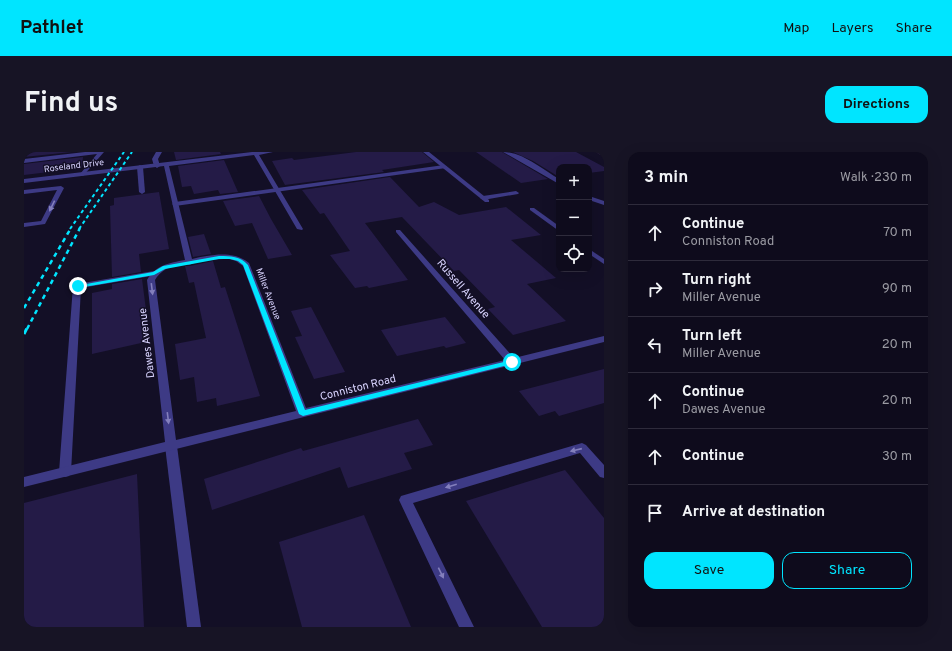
<!DOCTYPE html>
<meta charset="utf-8">
<style>
:root{--surface:#0e0b1c;--page:#171425;--text:#f1f3f6;--muted:#9b9ba3;--line:#2e2b3b;--accent:#00e5ff}
body{margin:0;font-family:Overpass,sans-serif;background:var(--page);color:var(--text)}
.controls{position:absolute;right:12px;top:12px;display:grid;overflow:hidden;border-radius:8px;box-shadow:0 4px 16px #0002}
.controls button{width:36px;height:36px;display:grid;place-items:center;padding:0;border:0;border-bottom:1px solid var(--line);background:var(--surface);color:var(--text);font:20px sans-serif}
.stop{position:absolute;width:12px;height:12px;margin:-9px;border:3px solid #00e5ff;border-radius:50%;background:#fff}
.stop.end{background:#00e5ff;border-color:#fff;box-shadow:0 1px 4px #0008}
.list{margin:0;padding:0;list-style:none}
h2{display:flex;justify-content:space-between;align-items:center;height:52px;margin:0;padding:0 16px;font-size:17px}
h2 small{font-size:13px;font-weight:400;color:var(--muted)}
.list li{display:grid;grid-template-columns:26px 1fr auto;gap:12px;align-items:center;box-sizing:border-box;height:56px;padding:0 16px;border-top:1px solid var(--line)}
.list b{display:block;font-size:15px;white-space:nowrap}
.list p{margin:0;font-size:13px;white-space:nowrap;color:var(--muted)}
.list em{font-size:13px;font-style:normal;color:var(--muted)}
.actions{display:flex;gap:8px;padding:12px 16px}
.actions a{flex:1;padding:9px 0;border:1px solid var(--accent);border-radius:12px;text-align:center;font-size:14px;color:var(--accent)}
.actions .main{background:var(--accent);color:#111}
.icon{flex:none;width:22px;height:22px;fill:none;stroke:currentColor;stroke-width:2;stroke-linecap:round;stroke-linejoin:round}
.map{position:relative;flex:none;width:580px;height:475px;overflow:hidden;border-radius:12px}
header{display:flex;align-items:center;gap:24px;box-sizing:border-box;height:56px;padding:0 20px;background:var(--accent);color:#111}
header strong{font-size:19px}
nav{display:flex;gap:22px;margin-inline-start:auto;font-size:14px}
.intro{display:flex;align-items:center;justify-content:space-between;box-sizing:border-box;height:96px;padding:0 24px}
h1{margin:0;font-size:28px}
.button{padding:10px 18px;border-radius:12px;background:var(--accent);color:#111;font-size:14px;font-weight:700}
main{display:flex;gap:24px;padding:0 24px}
aside{flex:1;background:var(--surface);border-radius:12px;box-shadow:0 4px 16px #0002}
.map>svg:first-child{display:block}
</style>
<header>
<strong>Pathlet</strong>
<nav><a>Map</a><a>Layers</a><a>Share</a></nav>
</header>
<div class="intro"><h1>Find us</h1><a class="button">Directions</a></div>
<main>
<div class="map">
<svg width="580" height="475" viewBox="0 0 580 475">
<rect width="100%" height="100%" fill="#130f26"/>
<g fill="#241b47">
<polygon points="0,0 48,0 0,5"/>
<polygon points="150,0 196,0 197,2 152,8"/>
<polygon points="332,0 398,0 410,10 358,18 360,20 261,33 248,9 268,6 270,8"/>
<polygon points="452,0 478,0 524,27 497,31"/>
<polygon points="489,0 552,0 580,15 580,19 565,21 565,15 535,15 535,25 509,9"/>
<polygon points="59,5 58,16 0,23 0,12"/>
<polygon points="200,8 214,40 196,42 194,38 170,42 167,34 158,35 154,14"/>
<polygon points="366,25 395,55 410,50 435,63 482,55 517,83 487,88 532,126 503,132 542,169 489,183 464,157 471,155 435,118 430,119 378,65 341,71 384,128 345,136 343,134 331,136 306,103 326,99 300,61 296,62 278,38"/>
<polygon points="135,40 145,97 115,102 117,120 88,125 86,54 90,53 90,46"/>
<polygon points="235,44 247,67 268,103 244,107 228,71 211,74 199,49"/>
<polygon points="180,82 187,102 169,105 164,85"/>
<polygon points="189,109 197,136 201,135 236,244 193,254 192,246 173,250 170,225 156,228 151,192 182,186 170,130 165,131 161,114 166,114"/>
<polygon points="118,127 126,189 68,202 68,141 88,137 88,132"/>
<polygon points="287,155 321,220 290,227 271,185 278,184 267,159"/>
<polygon points="421,165 442,191 422,196 420,194 373,204 357,178"/>
<polygon points="580,217 580,251 535,264 531,259 515,264 495,239"/>
<polygon points="394,267 409,293 380,301 388,317 324,336 316,315 188,358 180,327 277,296 279,299"/>
<polygon points="541,318 580,366 580,475 518,475 442,349"/>
<polygon points="113,322 120,475 0,475 0,351"/>
<polygon points="340,363 387,475 278,475 255,390"/>
</g>
<g fill="none" stroke-linecap="round" stroke-linejoin="round">
<g fill="#3d3a85" fill-rule="evenodd">
<polygon points="61,0 80,0 59,24 56,22 73,2 0,11 0,7"/>
<polygon points="132,0 138,0 134,7 136,14 133,16 130,14 128,7"/>
<path d="M479 0C499 0 519 18 535 27V32Z"/>
<polygon points="116,13 119,15 121,40 118,42 115,40 113,15"/>
<polygon points="420,13 423,15 422,16 151,54 148,52 151,50"/>
<polygon points="37,34 40,36 21,72 0,75 0,71 17,69 33,38 0,42 0,38"/>
<polygon points="492,39 495,41 494,42 459,48 456,46 459,44"/>
<polygon points="565,44 580,49 580,53 565,48"/>
<polygon points="130,119 133,119 133,123 57,136 47,320 45,324 41,325 37,324 35,320 49,134 53,132"/>
<polygon points="147,289 151,291 153,294 177,475 163,475 141,294 143,291"/>
<polygon points="558,291 562,293 580,313 580,326 576,325 556,301 389,351 450,475 435,475 375,348 377,344"/>
</g>
<g fill="#3d3a85" fill-rule="evenodd">
<path d="M228 0H249L235 3 279 77 278 78 273 77 230 3 145 14 168 107C186 103 209 98 225 111L282 256 481 208 372 80V78H376L490 206 580 184V190L0 335V325L141 290 123 128C132 113 145 111 161 108L140 14 0 31V27ZM205 107 212 109 219 114 272 259 152 288 131 128C136 118 154 109 165 113 177 108 192 107 205 107Z"/>
<polygon points="399,0 405,0 465,48 465,50 461,50"/>
<polygon points="506,56 510,56 535,74 535,79 506,58"/>
<polygon points="565,97 580,107 580,112 565,102"/>
</g>
<polygon fill="#c25bff" fill-rule="evenodd" points="572,0 580,1 580,5"/>
<g stroke="#00e5ff" stroke-width="2" stroke-dasharray="3.5 3" stroke-linecap="butt">
<polyline points="46,77 100,0"/>
<polyline points="55,77 108,0"/>
</g>
<g stroke="#00e5ff" stroke-width="2.5" stroke-dasharray="4.5 4" stroke-linecap="butt">
<polyline points="0,156 47,76"/>
<polyline points="3,177 56,76"/>
</g>
<polyline stroke="#00e5ff" stroke-width="3" stroke-dasharray="6 5" stroke-linecap="butt" points="0,182 3,176"/>
</g>
<defs><path id="oneway-solid" d="M-6-.8H1V-3.2L6.5 0L1 3.2V.8H-6Z"/></defs>
<g fill="#837fbc">
<use href="#oneway-solid" transform="translate(28 54) rotate(116)"/>
<use href="#oneway-solid" transform="translate(128 137) rotate(83)"/>
<use href="#oneway-solid" transform="translate(144 266) rotate(83)"/>
<use href="#oneway-solid" transform="translate(552 298) rotate(167)"/>
<use href="#oneway-solid" transform="translate(427 334) rotate(164)"/>
<use href="#oneway-solid" transform="translate(417 421) rotate(64)"/>
</g>
<path fill="#00e5ff" d="M195 104C207 104 216 104 224 113L281 258 488 208 491 210 488 212 279 264 275 262 219 113 214 109 206 107H195L141 117 130 123 54 136 51 134 129 120 139 114Z"/>
<g text-anchor="middle" dominant-baseline="central" stroke-width="3" stroke-linejoin="round" paint-order="stroke">
<g font-size="9" fill="#d9d4ff" stroke="#130f26">
<text transform="translate(50 14) rotate(-7)">Roseland Drive</text>
<text transform="translate(244 142) rotate(69)">Miller Avenue</text>
</g>
<g font-size="11" fill="#d9d4ff" stroke="#130f26">
<text transform="translate(439 137) rotate(49)">Russell Avenue</text>
<text transform="translate(123 191) rotate(-97)">Dawes Avenue</text>
<text transform="translate(334 236) rotate(-14)">Conniston Road</text>
</g>
</g>
</svg>
<div class="controls">
<button>+</button>
<button>−</button>
<button><svg class="icon" aria-label="locate" viewBox="0 0 24 24"><circle cx="12" cy="12" r="6"/><path d="M12 2v4M12 18v4M2 12h4M18 12h4"/></svg></button>
</div>
<div class="stop" style="left:488px;top:210px"></div>
<div class="stop end" style="left:54px;top:134px"></div>
</div>
<aside>
<h2>3 min<small>Walk · 230 m</small></h2>
<ul class="list">
<li><svg class="icon" aria-label="ahead" viewBox="0 0 24 24"><path d="M12 20V5M6 11l6-6 6 6"/></svg><div><b>Continue</b><p>Conniston Road</p></div><em>70 m</em></li>
<li><svg class="icon" aria-label="right" viewBox="0 0 24 24"><path d="M7 20v-9h11M14 6l5 5-5 5"/></svg><div><b>Turn right</b><p>Miller Avenue</p></div><em>90 m</em></li>
<li><svg class="icon" aria-label="left" viewBox="0 0 24 24"><path d="M17 20v-9H6M10 6l-5 5 5 5"/></svg><div><b>Turn left</b><p>Miller Avenue</p></div><em>20 m</em></li>
<li><svg class="icon" aria-label="ahead" viewBox="0 0 24 24"><path d="M12 20V5M6 11l6-6 6 6"/></svg><div><b>Continue</b><p>Dawes Avenue</p></div><em>20 m</em></li>
<li><svg class="icon" aria-label="ahead" viewBox="0 0 24 24"><path d="M12 20V5M6 11l6-6 6 6"/></svg><div><b>Continue</b></div><em>30 m</em></li>
<li><svg class="icon" aria-label="arrive" viewBox="0 0 24 24"><path d="M6 21V4h12l-3 4 3 4H6"/></svg><div><b>Arrive at destination</b></div></li>
</ul>
<div class="actions"><a class="main">Save</a><a>Share</a></div>
</aside>
</main>
